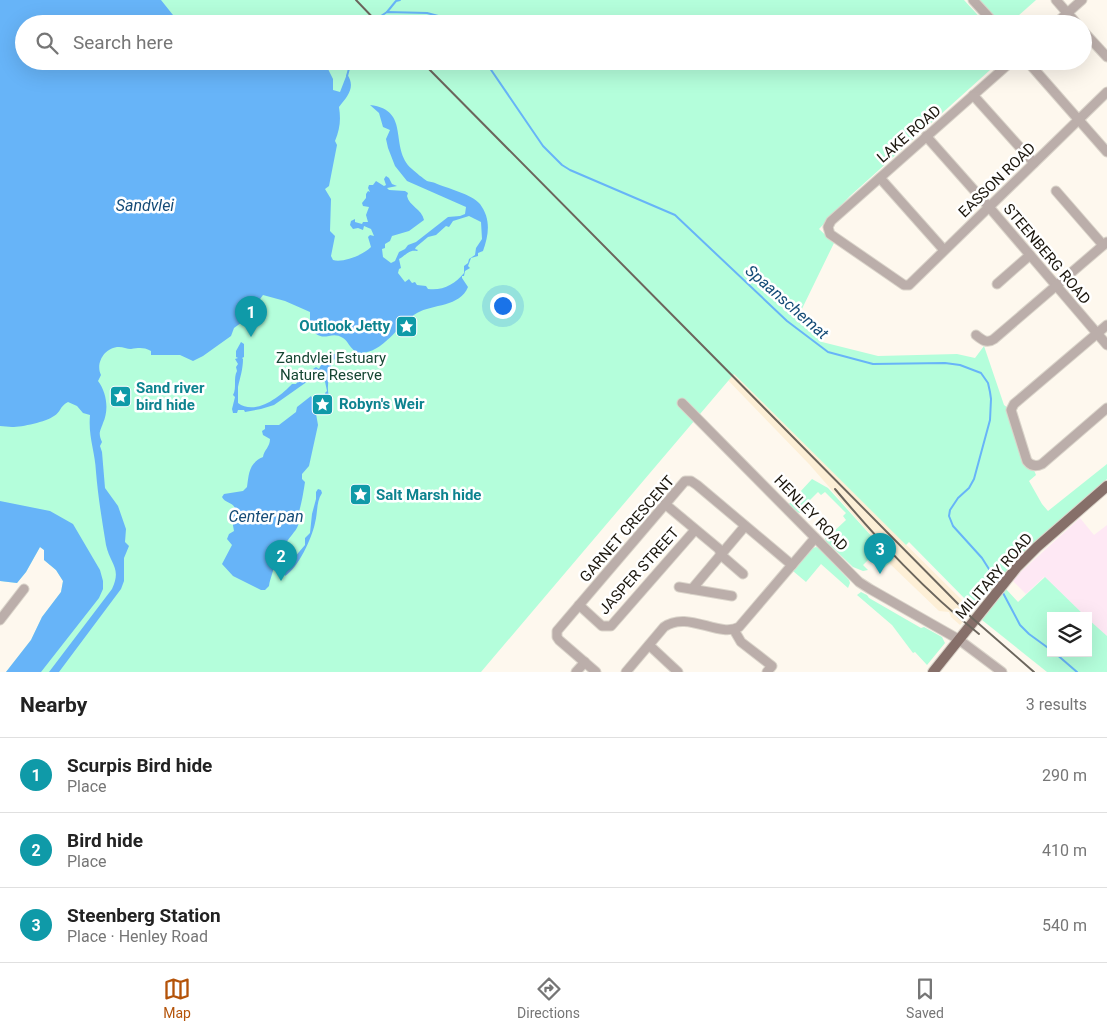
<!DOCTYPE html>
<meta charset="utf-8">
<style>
:root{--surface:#fff;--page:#f6f6f6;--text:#222;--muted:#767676;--line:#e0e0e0;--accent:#b45309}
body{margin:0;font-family:Roboto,sans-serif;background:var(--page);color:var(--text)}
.controls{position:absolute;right:15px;bottom:15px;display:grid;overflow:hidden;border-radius:0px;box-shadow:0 5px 20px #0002}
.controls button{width:45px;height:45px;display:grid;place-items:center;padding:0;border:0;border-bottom:1px solid var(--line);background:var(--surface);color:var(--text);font:25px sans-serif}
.you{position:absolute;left:502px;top:305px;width:18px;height:18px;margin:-12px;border:4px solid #fff;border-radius:50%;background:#1a73e8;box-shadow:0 0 0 8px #1a73e833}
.badge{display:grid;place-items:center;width:32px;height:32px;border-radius:50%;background:var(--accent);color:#fff;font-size:16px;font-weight:700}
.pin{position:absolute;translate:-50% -41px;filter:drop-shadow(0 1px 2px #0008)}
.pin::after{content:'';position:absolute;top:26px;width:18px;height:15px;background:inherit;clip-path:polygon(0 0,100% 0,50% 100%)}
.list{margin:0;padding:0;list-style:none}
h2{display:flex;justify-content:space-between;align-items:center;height:65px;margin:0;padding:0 20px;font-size:21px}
h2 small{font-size:16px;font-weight:400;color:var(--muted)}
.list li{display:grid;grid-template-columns:32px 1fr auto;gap:15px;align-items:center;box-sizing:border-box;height:75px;padding:0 20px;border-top:1px solid var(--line)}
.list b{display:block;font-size:19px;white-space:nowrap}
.list p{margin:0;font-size:16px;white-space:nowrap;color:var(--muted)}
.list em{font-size:16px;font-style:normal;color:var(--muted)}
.icon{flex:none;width:28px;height:28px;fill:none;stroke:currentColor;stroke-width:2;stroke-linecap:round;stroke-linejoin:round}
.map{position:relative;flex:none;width:1107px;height:672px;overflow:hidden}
.search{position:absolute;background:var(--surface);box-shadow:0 5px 20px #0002;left:15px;right:15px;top:15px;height:55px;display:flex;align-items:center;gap:12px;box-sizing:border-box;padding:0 18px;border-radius:28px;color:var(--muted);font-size:19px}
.sheet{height:290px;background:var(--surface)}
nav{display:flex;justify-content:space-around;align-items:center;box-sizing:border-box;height:70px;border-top:1px solid var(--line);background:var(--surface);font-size:14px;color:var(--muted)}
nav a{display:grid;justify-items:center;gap:2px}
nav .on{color:var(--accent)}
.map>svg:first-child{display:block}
</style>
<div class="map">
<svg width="1107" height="672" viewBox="0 0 1107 672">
<rect width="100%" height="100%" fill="#fef8ee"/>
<polygon fill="#fdefd6" points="658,308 704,344 973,611 960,625 951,617 949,612 939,611 889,563 892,559 809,464"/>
<polygon fill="#fee8f4" points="1080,518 1094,535 1107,525 1107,637 1088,619 1088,616 1085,616 1044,577 1026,594 1012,580"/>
<g fill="#b4fedb">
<polygon points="0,0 964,0 986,24 24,24 24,61 1000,61 850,196 819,229 834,243 798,317 822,342 878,356 957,354 975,358 984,346 1004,405 1008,408 1036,475 1029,481 1042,504 1048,511 1107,464 1107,479 1024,552 989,590 971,605 909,542 906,545 734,374 481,672 6,672 31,640 42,617 61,592 63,581 56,570 44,560 44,550 40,547 26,572 17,583 0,581"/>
<polygon points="973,0 1036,0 1009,24 995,24"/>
<polygon points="812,479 828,488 893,560 884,568 875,565 869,559 863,565 868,570 863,571 853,567 830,545 826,543 825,537 827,534 829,536 846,520 843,516 846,513 825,492 821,495 818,492 802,508 804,510 800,513 796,512 788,505"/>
<polygon points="816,547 819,548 849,580 850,583 848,588 821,564 806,582 793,571 813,548"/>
<polygon points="1045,577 1085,616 1051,616 1051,653 1088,653 1088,619 1107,636 1107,672 1047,672 982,620 1006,589 1018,602"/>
<polygon points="861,592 867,595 869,598 921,628 924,627 942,637 945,643 927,665 915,652 913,653 892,625 857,595"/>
</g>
<g fill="#67b4f8" fill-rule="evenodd">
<path d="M0 0H161L173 15 185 24H24V61H324L333 79V90L340 92 347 74C356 87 348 96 339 107 341 120 340 129 335 141L337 145 329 186 325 189 331 199 330 231 335 236 331 256 333 260C343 263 363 255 371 247L368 237 370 235 374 236 371 229 364 226 363 230 358 228 353 229 350 225 351 221 355 219V222L362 224 363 222H368L366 215 369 207 363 206 362 203 366 198V194L368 191 370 192 368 188 369 185H373L376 181 384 186 386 185 384 179 386 176 389 178 392 184 397 186 387 188 389 190 405 191 408 193 407 196C409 206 422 209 424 220L409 231 392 236 390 241 385 244V248L382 249 383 257 391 263 395 261 399 252 405 249 408 245 416 242 448 217 460 216 465 214 466 207 407 181 395 166 388 148 386 139 390 130 383 127 379 113 370 105C412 110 388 148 412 169 415 172 424 179 427 181 429 182 434 182 435 183 446 188 472 194 480 204 491 219 489 234 483 251L478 253V256L471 258 468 266 470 268 465 271 464 276H462V278L468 287C460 307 433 304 417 313 397 325 383 355 357 353 349 347 348 341 343 338 330 329 323 346 310 327V312L285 301 263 295 245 320 234 328 231 336 203 356 193 361 180 355H151V351C143 347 139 348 131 349 127 349 123 347 119 347 105 347 95 363 101 375L98 381C107 393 109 410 103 423 100 432 98 433 102 442L100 446 102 452 105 488 118 506 126 529 125 542 129 546 124 558V581L121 589 59 672H49L112 589C122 568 110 564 106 545 102 521 98 496 96 472 95 451 88 437 90 415L83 413 77 406 68 402C59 407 61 412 54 416 46 422 22 427 12 427 8 427 4 426 0 426ZM469 216 481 222 482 239 476 248 475 255 469 259 468 263 464 266V273C455 284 443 291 428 289L426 286 417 285 415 282 412 283 409 279 405 282 398 273 399 269 401 268 399 259C405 256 409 249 417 251L418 250 415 249 416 247 428 237 436 235 446 226 449 227 453 221Z"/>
<polygon points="284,16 297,24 245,24 262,19"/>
<path d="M241 342 244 344V357L242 358 243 359C243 369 240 378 238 387 238 393 238 397 238 403 255 416 280 397 292 384H296L301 377 309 376 313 371V369L316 367 319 369C322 361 333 354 338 352L340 354V356L332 361C329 376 325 390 331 402L329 405 325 403 327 401 325 393 327 391 324 377 318 374 274 405 261 409 245 412 244 410H238L237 413H233L232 409 235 397 233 395C237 388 233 378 237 371L236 367 238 364 235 359 238 358 236 357V351Z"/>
<path d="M311 396 313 400 312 404 315 408 318 425 309 466 302 474V479L305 482C304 489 301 508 298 514 301 527 295 530 288 540 283 547 281 554 274 560 275 570 270 577 269 586L265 590H261L233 576 222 564 232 545 227 539 229 534 234 531 232 520 235 508C232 502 225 503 222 497L224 494 243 491 247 487C249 473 249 463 263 457 264 450 270 447 270 439L263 435 262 431 265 429V425H279L296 412 297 407Z"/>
<path d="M318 489 321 490 322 493C316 502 318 512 315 523 312 538 298 568 285 576L284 571 290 566 294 561 293 559 305 545V538L310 533 312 514 316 499V492Z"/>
<polygon points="0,501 50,511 73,524 100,570 103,581 103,589 99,598 41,672 6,672 31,640 42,617 61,592 63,581 56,570 44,560 44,550 40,547 26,572 17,583 0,581"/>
</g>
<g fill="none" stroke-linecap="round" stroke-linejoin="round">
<g stroke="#67b4f8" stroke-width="2">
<polyline points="387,12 396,1 400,0"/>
<polyline points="373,24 381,16 387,12 427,13 442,17 450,24"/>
<polyline points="485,61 543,146 562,165 570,170 675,215 787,321 828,352 873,364 945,363 960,365 981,373 988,383 990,392 991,399 990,420 974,479 969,488 958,498 950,510 949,516 953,526 982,558 999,585"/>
<polyline points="347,76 351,61"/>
<polyline points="1002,591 1020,625 1029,634 1051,650"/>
<polyline points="1055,653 1077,672"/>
</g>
<defs>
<g id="minor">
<polyline points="973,0 995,24"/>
<polyline points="1056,0 1077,24"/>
<polyline points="1055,24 1082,0"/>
<polyline points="1083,31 1107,57"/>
<polyline points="1012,61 831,221 828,227 830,234 904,285 909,285 1107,92"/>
<polyline points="1027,61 1107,152"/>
<polyline points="973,95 1034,163"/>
<polyline points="926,136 989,207 1107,345"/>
<polyline points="880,178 944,250"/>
<polyline points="1056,191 1103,245"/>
<polyline points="997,284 1030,255"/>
<path d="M1107 325 1014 404 1011 410 1027 461C1031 466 1036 467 1042 464L1107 408"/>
<path d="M976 335C982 340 987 344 994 339L1107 242"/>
<polyline points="682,403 859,582 870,589 958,639 1002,672"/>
<polyline points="665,504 719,549 721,555 743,574"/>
<polyline points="679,587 732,596"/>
<polyline points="692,589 745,526"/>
<polyline points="579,605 602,626 611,626 695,530"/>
<polyline points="0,620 24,589"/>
<polyline points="734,630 741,642 772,666 767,672"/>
<polyline points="649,645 678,672"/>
<polyline points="576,672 585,662"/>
<polyline points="596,672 559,640 557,637 557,631 685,481 691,481 697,485 792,565"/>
<path d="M626 672 664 627C687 610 719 638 739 627L815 538"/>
</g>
<polyline id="major" points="933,672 1017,567 1037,547 1107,486"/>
</defs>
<use href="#minor" stroke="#dad4ca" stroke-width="11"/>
<use href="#major" stroke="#dad4ca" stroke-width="12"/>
<use href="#minor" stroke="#bbaeaa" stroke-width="9"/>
<use href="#major" stroke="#866f69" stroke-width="10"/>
<g stroke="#6c665d" stroke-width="2">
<polyline points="356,0 379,24"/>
<polyline points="421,61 971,617 1034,672"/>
<path d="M835 489C879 541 925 591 979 634"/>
</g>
</g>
<defs>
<symbol id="sight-square" viewBox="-11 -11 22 22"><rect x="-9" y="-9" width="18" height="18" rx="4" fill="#0f9aa8" stroke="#fff"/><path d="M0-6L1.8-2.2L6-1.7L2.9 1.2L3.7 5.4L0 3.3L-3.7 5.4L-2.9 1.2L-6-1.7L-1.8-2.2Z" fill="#fff"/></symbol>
</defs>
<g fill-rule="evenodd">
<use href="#sight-square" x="394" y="314" width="25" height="25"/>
<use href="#sight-square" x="108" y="384" width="25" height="25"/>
<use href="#sight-square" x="310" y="392" width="25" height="25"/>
<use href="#sight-square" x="348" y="482" width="25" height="25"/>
</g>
<g text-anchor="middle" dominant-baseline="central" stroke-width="5" stroke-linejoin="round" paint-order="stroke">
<g font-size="15" fill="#1b160d" stroke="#fff">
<text transform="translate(909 134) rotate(-41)">LAKE ROAD</text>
<text transform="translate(997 180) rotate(-44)">EASSON ROAD</text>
<text transform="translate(1047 254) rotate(50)">STEENBERG ROAD</text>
<text transform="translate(811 513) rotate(46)">HENLEY ROAD</text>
<text transform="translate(627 529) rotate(-49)">GARNET CRESCENT</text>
<text transform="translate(639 571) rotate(-48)">JASPER STREET</text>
<text transform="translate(994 576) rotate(-49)">MILITARY ROAD</text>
</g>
<g font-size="15" font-weight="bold" fill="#0d838f" stroke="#fff" text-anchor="start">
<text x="390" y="326" text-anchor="end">Outlook Jetty</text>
<text x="136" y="388">Sand river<tspan x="136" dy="17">bird hide</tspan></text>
<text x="339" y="404">Robyn's Weir</text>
<text x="376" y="495">Salt Marsh hide</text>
</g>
<g font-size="15" fill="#164633" stroke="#fff">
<text x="331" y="358">Zandvlei Estuary<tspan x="331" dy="17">Nature Reserve</tspan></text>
</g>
<g font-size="16" font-style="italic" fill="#144b77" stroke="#fff">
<text x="145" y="205">Sandvlei</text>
<text transform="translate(787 302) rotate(41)">Spaanschemat</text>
<text x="266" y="516">Center pan</text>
</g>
</g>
</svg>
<div class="controls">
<button><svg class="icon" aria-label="layers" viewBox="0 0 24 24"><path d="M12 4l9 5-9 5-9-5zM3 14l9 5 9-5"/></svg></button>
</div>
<div class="you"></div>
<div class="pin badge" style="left:251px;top:337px;background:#0f9aa8">1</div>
<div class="pin badge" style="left:281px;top:581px;background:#0f9aa8">2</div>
<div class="pin badge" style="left:880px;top:574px;background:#0f9aa8">3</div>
<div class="search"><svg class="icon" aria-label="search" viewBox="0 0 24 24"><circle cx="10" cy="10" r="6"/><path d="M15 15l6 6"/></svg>Search here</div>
</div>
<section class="sheet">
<h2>Nearby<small>3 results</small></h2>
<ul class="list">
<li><span class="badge" style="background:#0f9aa8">1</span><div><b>Scurpis Bird hide</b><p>Place</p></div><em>290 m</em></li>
<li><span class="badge" style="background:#0f9aa8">2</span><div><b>Bird hide</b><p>Place</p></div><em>410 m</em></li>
<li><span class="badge" style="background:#0f9aa8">3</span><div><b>Steenberg Station</b><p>Place · Henley Road</p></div><em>540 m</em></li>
</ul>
</section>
<nav>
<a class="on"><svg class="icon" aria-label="map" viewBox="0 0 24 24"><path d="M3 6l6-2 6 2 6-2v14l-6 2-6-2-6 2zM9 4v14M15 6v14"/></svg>Map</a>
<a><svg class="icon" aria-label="directions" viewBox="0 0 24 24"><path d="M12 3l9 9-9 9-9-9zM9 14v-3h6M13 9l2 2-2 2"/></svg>Directions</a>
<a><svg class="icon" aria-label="saved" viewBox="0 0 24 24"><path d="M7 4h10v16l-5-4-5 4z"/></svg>Saved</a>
</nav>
